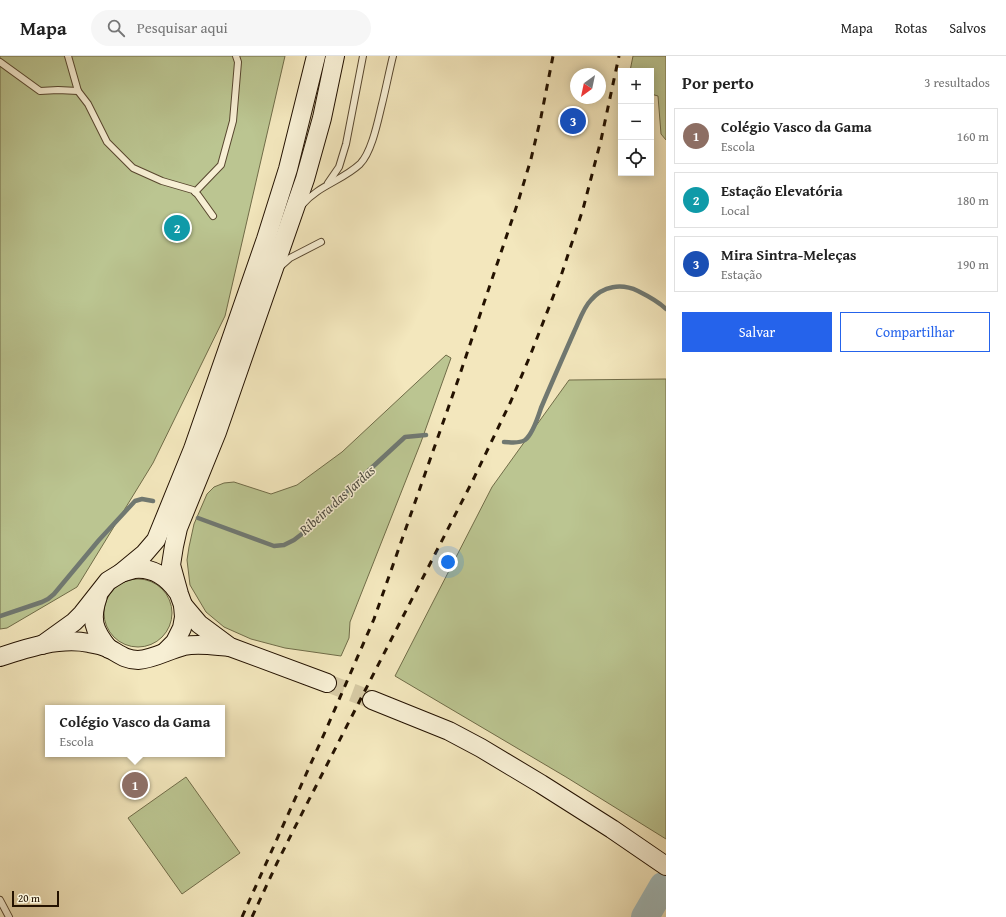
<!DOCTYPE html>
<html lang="pt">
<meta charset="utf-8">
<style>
:root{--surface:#fff;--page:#f6f6f6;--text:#222;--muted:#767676;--line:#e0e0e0;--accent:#2563eb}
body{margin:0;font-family:"Gentium Book Plus",serif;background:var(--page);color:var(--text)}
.controls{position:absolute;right:12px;top:12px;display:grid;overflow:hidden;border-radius:0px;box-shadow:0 2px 10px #0003}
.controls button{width:36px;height:36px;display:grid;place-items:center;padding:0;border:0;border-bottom:1px solid var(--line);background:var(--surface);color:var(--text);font:20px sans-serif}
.compass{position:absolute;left:570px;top:12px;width:36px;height:36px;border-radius:50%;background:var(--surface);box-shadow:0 2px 10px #0003;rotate:213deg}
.scale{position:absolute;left:12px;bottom:10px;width:47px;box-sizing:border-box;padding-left:4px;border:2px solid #241200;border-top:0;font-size:11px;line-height:14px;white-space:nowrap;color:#241200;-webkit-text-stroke:3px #f7efd4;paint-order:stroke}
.you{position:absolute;left:448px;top:506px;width:14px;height:14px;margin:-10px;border:3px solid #fff;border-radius:50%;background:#1a73e8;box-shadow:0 0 0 6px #1a73e833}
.badge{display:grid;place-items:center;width:26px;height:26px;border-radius:50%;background:var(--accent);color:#fff;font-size:13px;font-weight:700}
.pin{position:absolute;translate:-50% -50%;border:2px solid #fff;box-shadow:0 1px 4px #0006}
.popup{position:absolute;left:45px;top:649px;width:180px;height:52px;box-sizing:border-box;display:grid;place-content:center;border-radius:0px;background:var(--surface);filter:drop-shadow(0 1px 3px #0005);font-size:13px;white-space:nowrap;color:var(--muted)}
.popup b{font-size:15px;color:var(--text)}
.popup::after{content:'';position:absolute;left:50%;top:100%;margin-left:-8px;border:8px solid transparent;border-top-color:var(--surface)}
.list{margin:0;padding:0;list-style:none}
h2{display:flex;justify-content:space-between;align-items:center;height:52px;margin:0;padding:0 16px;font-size:17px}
h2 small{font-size:13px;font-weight:400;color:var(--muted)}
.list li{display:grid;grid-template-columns:26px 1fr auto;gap:12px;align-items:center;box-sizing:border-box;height:56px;margin:0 8px 8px;padding:0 8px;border:1px solid var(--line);border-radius:0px}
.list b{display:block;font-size:15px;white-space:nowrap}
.list p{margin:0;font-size:13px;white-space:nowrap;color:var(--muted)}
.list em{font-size:13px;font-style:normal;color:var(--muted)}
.actions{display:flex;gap:8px;padding:12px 16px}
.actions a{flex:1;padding:9px 0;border:1px solid var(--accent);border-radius:0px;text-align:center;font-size:14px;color:var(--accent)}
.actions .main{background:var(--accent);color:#fff}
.icon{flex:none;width:22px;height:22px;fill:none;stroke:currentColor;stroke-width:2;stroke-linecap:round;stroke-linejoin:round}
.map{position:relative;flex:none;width:666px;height:861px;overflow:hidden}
header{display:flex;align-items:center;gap:24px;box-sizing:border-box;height:56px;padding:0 20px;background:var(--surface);border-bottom:1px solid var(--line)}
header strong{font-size:19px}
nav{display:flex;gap:22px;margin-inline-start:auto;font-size:14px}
.search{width:280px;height:36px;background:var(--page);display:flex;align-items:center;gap:10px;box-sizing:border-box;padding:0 14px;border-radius:22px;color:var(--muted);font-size:15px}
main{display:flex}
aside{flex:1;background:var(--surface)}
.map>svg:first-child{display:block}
</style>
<header>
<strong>Mapa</strong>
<div class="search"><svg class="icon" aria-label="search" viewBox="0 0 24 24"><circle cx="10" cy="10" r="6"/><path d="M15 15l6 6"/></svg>Pesquisar aqui</div>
<nav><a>Mapa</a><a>Rotas</a><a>Salvos</a></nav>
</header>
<main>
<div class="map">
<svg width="666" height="861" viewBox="0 0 666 861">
<rect width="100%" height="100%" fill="#f3e7bd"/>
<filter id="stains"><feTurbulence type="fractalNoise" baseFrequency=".005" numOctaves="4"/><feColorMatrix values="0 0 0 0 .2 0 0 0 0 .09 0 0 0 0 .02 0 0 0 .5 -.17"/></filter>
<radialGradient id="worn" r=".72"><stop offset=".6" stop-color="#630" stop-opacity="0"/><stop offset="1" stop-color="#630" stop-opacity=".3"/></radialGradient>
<g fill="#bbc591" stroke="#706c48">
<polygon points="0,0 285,0 225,260 153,407 77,531 7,572 0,573"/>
<polygon points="633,0 666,0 666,84 661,78 658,40 651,38 651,15 630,15"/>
<polygon points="446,299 451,302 421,386 350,566 349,582 341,600 285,592 251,583 224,571 206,556 190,529 187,504 189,491 194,468 207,438 214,431 224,427 234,426 271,438 297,429 342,396"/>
<polygon points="666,323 666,783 566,721 395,620 492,431 569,324"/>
<circle cx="138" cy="557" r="34"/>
<polygon points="186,721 240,797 182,838 128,762"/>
</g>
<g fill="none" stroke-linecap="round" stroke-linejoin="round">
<g stroke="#707871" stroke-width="4.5">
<path d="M504 386C510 386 519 388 525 384 533 378 538 361 541 352 552 326 563 301 574 276 579 266 583 252 591 244 603 230 621 227 638 235 648 240 658 245 666 253"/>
<polyline points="198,462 274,490 284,489 294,484 307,474 330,453 353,429 405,381 426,379"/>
<polyline points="0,560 42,546 48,543 54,538 99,484 135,445 142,443 153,445"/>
</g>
<polyline stroke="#a2bcbd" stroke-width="28" points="645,861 663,830"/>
<polyline stroke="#d4c7a1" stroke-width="18" stroke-dasharray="18 9" stroke-linecap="butt" points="327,627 372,644"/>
<defs>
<g id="lane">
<polyline points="68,0 78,35"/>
<polyline points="0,6 40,35 58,34 78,35 88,48 107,86 133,112 162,125 193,134 198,139 213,160"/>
<polyline points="328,127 339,111 346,88 363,0"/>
<polyline points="195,136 221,109 233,65 238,6 236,0"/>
<path d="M303 148C318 130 343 124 360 108 372 96 378 64 382 48 386 32 389 16 393 0"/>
<polyline points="281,210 290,202 321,186"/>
<polyline points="0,844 9,861"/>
</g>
<g id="secondary">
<path d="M121 517C125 516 130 514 134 513 152 511 167 521 177 535"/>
<path d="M98 540C90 563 93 574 109 593"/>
<polyline points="183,549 199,568 230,591 327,627"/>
<polyline points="42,589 74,566 82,558 108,525 121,517 144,498 156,484 193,393 266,183 288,113 316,0"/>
<polyline points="165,596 175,586 182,572 184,561 183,549 179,538 171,509 174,490 178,472 217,376 305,123 322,62 335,0"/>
<path d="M0 601C27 592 60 581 89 587 96 588 104 590 110 593 119 598 126 604 138 604 154 603 168 594 184 590 199 587 215 590 230 591"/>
<polyline points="372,644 449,675 481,692 541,728 612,773 666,810"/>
</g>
</defs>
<use href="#lane" stroke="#58472f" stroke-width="8"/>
<use href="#secondary" stroke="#241200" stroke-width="20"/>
<use href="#lane" stroke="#f7efd4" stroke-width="6"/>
<use href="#secondary" stroke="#f7efd4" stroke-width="18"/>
<g stroke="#241200" stroke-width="3" stroke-dasharray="7 7" stroke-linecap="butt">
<polyline points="242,861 325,676 374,563 458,324 518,146 531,103 541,61 553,0"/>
<polyline points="252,861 277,807 294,773 473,424 511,345 530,300 560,223 583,153 601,84 619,0"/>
</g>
</g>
<g text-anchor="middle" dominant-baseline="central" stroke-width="3" stroke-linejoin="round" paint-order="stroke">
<g font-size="14" font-style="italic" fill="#504e42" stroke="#f7efd4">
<text transform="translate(337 444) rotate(-42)">Ribeira das Jardas</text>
</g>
</g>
<rect width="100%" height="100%" filter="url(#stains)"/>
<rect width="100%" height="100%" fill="url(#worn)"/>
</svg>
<div class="controls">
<button>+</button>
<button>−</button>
<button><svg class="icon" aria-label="locate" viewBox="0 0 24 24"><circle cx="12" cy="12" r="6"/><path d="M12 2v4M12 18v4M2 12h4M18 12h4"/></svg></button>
</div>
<svg class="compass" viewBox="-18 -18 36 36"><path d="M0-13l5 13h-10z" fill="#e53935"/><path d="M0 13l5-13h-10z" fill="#767676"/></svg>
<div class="scale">20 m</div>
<div class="you"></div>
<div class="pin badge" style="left:135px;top:729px;background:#8d6e63">1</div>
<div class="popup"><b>Colégio Vasco da Gama</b>Escola</div>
<div class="pin badge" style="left:177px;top:172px;background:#0f9aa8">2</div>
<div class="pin badge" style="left:573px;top:65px;background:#1a4fb4">3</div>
</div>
<aside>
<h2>Por perto<small>3 resultados</small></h2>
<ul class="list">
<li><span class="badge" style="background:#8d6e63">1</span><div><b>Colégio Vasco da Gama</b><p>Escola</p></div><em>160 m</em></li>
<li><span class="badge" style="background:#0f9aa8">2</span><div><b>Estação Elevatória</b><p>Local</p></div><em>180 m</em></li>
<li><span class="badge" style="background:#1a4fb4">3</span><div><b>Mira Sintra-Meleças</b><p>Estação</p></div><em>190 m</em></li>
</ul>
<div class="actions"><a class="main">Salvar</a><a>Compartilhar</a></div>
</aside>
</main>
